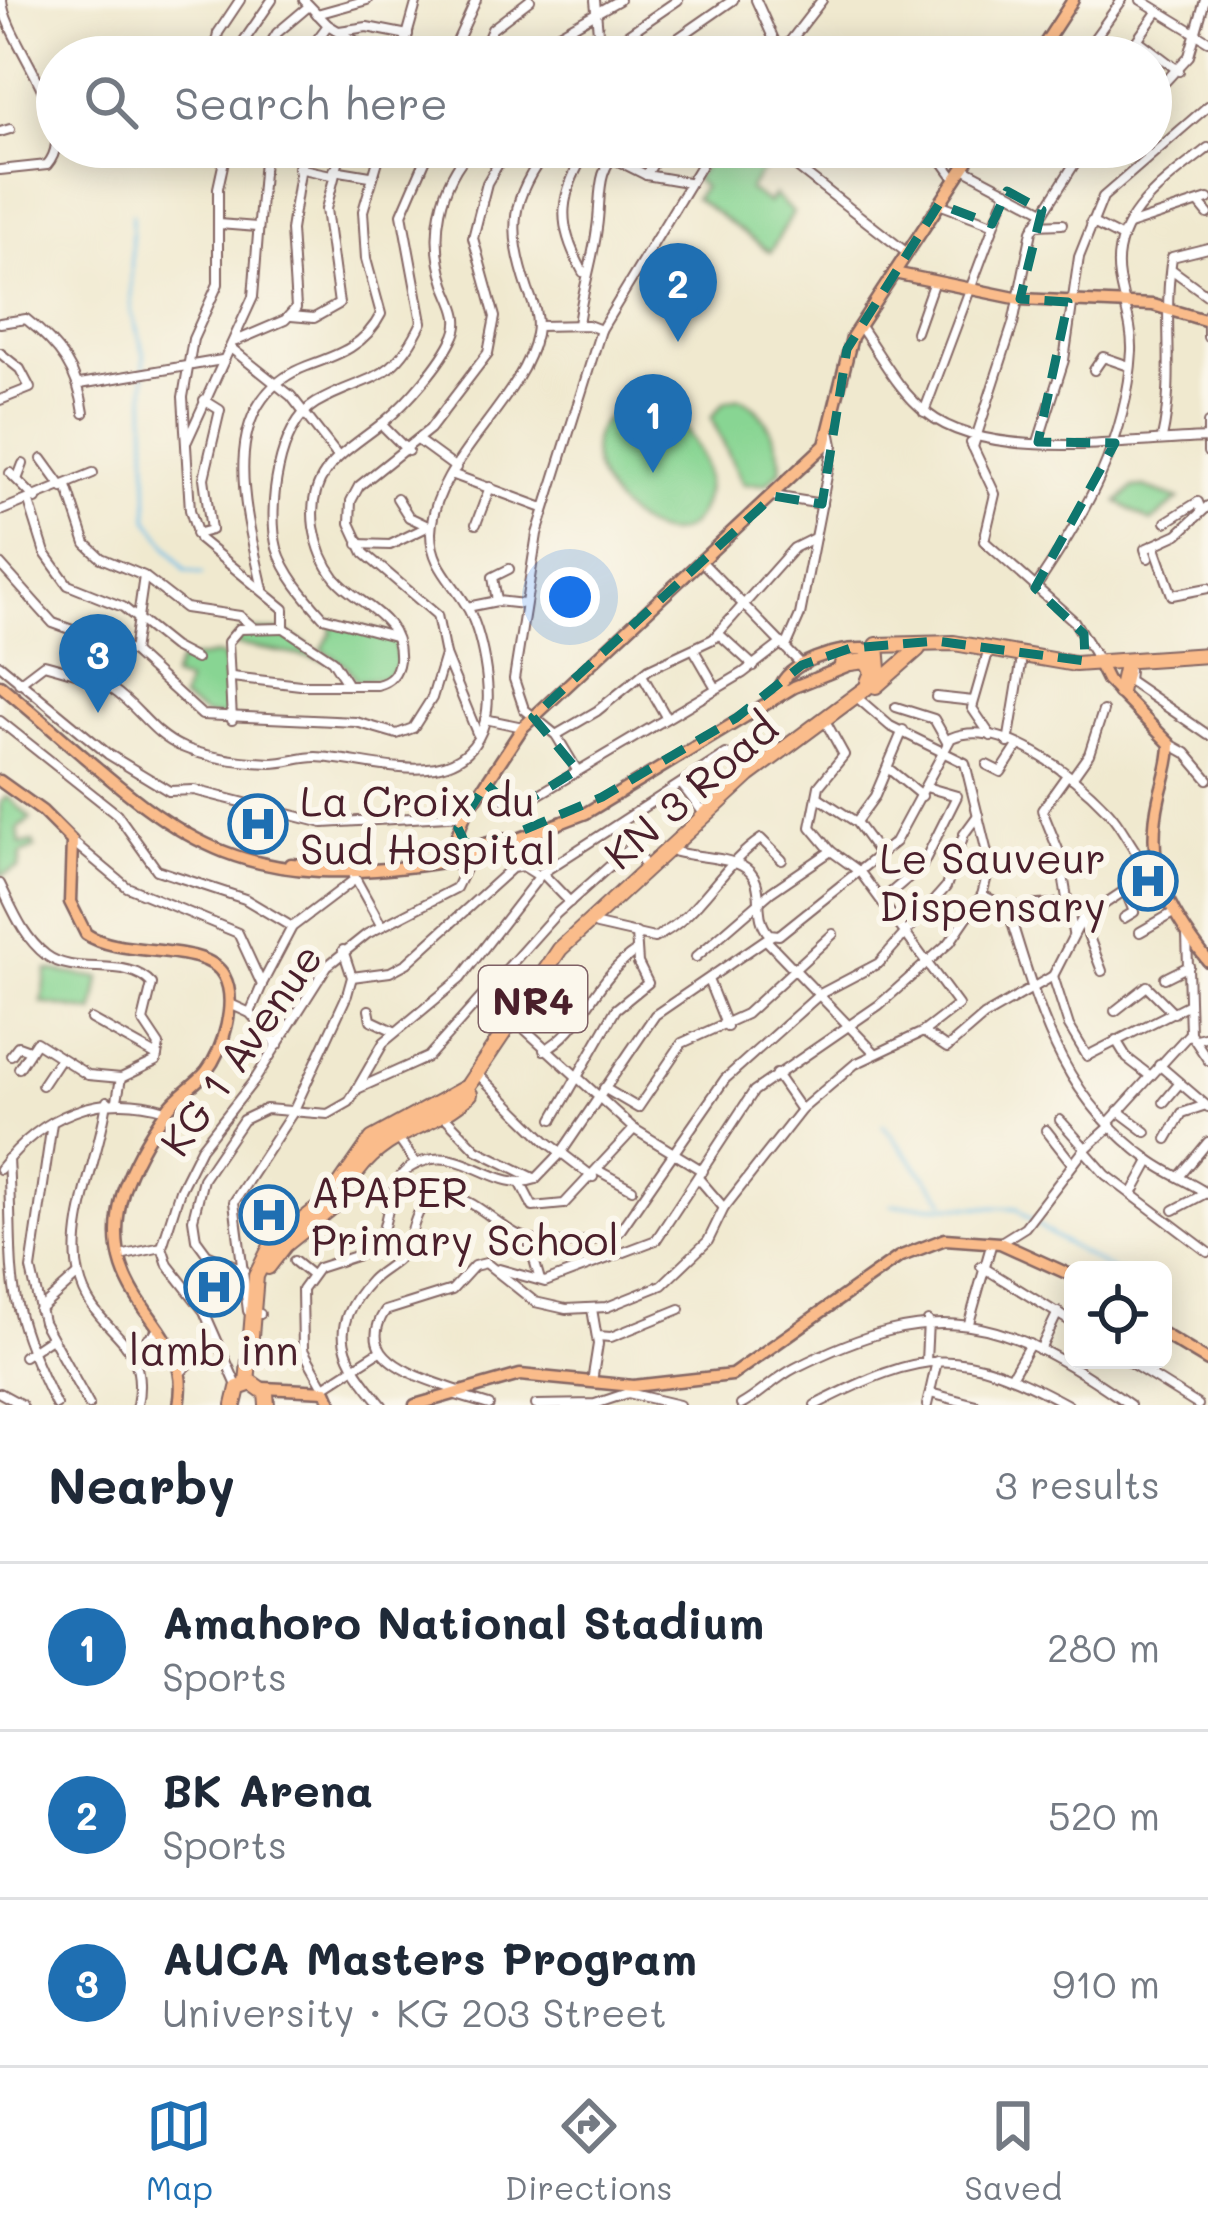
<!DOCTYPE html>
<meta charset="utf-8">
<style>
:root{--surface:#fff;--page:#f2f2f3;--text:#1f2937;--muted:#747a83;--line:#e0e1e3;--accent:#1f6fb2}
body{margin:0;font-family:Mali,sans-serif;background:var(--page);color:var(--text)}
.controls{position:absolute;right:36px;bottom:36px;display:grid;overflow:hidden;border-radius:18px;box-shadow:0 6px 30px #0003}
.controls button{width:108px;height:108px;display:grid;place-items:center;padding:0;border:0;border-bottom:3px solid var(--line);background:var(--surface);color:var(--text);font:60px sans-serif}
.you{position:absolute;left:570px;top:597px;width:42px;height:42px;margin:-30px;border:9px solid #fff;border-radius:50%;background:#1a73e8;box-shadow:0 0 0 18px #1a73e833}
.badge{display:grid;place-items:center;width:78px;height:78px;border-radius:50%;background:var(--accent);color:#fff;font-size:39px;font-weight:700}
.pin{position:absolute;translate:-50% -99px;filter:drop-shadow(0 3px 6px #0008)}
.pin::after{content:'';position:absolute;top:63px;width:42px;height:36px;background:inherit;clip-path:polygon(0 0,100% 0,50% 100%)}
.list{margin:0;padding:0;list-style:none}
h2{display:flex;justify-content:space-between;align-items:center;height:156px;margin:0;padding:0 48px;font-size:51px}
h2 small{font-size:39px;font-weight:400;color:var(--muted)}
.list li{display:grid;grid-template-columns:78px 1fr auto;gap:36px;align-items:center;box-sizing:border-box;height:168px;padding:0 48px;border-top:3px solid var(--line)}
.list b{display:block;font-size:45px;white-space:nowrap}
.list p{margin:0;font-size:39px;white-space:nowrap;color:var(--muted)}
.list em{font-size:39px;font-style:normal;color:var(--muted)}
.icon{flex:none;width:66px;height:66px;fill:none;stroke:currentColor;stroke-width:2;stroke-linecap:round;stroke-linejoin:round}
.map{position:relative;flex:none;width:1208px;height:1405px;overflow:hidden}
.search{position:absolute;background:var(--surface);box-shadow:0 6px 30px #0003;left:36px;right:36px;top:36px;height:132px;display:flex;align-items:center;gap:30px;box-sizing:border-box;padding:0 42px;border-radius:66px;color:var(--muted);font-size:45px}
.sheet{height:660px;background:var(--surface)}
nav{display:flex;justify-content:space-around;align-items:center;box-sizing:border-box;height:168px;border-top:3px solid var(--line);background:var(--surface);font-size:33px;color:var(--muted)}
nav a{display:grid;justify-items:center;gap:6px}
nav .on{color:var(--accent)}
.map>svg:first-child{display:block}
</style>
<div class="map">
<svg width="1208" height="1405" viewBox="0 0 1208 1405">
<rect width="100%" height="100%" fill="#fbf7ec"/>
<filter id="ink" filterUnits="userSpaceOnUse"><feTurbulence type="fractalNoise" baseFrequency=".00833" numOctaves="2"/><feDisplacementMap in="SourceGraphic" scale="24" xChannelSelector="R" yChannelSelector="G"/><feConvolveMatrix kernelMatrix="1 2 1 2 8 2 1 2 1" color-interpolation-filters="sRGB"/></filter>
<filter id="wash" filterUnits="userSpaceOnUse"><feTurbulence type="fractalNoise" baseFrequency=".004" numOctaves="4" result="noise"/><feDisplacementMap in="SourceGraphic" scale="48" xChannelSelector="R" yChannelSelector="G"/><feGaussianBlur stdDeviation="2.7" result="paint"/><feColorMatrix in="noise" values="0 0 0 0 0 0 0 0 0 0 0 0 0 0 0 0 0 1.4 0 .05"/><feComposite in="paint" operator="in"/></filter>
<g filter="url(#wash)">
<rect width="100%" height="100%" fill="#f0e9cf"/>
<g fill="#88d593" stroke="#697a5f" stroke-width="3">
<polygon points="718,147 768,147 773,154 749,190 768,203 774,195 793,213 770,252 695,198 703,187 695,179"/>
<path d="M739 398C763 405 784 448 780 471L766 484H743L711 418 725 402Z"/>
<path d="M638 403 670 411C689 431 712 464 706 493 682 611 515 434 638 403Z"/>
<polygon points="1144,487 1179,499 1151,522 1118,502 1133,488"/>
<polygon points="329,621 394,635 399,665 386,678 356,681 346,665 322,649 332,631"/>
<polygon points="242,630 284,631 331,661 232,644"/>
<polygon points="215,655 224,657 228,717 206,715 182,700 186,682 172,677 180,661"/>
<polygon points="7,796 31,819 18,829 20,845 33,842 35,848 21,854 19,868 0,876 0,803"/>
<polygon points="47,970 100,978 94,1012 42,1003"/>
</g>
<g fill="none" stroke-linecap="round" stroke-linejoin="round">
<g stroke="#6cbde7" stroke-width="3">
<polyline points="132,214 131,311 144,352 148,519 185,570 202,574"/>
<polyline points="883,1125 945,1201"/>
<path d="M892 1205 1018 1208C1028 1223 1092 1259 1113 1270"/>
</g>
</g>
</g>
<g filter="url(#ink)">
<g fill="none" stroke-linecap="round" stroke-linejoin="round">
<defs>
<g id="minor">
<polyline points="304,0 328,25 382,57"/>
<polyline points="595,0 600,54"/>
<polyline points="756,0 780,53"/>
<polyline points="1141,0 1208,41"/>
<polyline points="317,14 367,0"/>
<polyline points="339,31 367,27 408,35"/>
<polyline points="1138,40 1179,71"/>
<polyline points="1048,41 1069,57"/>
<polyline points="239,48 272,0"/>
<polyline points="214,57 218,33 240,0"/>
<polyline points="262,57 277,33 309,6"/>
<polyline points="304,57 328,25"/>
<polyline points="401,57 417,0"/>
<polyline points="450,57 476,0"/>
<polyline points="480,57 492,29 530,0"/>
<polyline points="518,57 619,0"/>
<polyline points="595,57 678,0"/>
<polyline points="651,57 733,0"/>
<polyline points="778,57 822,0"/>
<polyline points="1081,57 1122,0"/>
<polyline points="1125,57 1157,12"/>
<polyline points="1151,97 1189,56 1205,0"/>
<polyline points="0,132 10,129"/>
<polyline points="227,147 218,188 218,284 193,339 183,397 190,510 199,539 284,609 284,628"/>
<polyline points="590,147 646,175 687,182"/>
<polyline points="771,147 907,253"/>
<polyline points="932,147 955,179"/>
<polyline points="1056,147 1075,159"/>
<polyline points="298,168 331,175"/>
<polyline points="963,168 1042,210"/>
<path d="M0 170 47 165C83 124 4 40 2 0"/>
<polyline points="334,170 370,176"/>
<polyline points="646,175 664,147"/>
<polyline points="1199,203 1208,214"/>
<polyline points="939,204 992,224"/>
<polyline points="1091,222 1122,238"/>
<polyline points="219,224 257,227"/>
<polyline points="1035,225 1062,224"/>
<polyline points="1129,225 1208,199"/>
<polyline points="1171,269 1208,296"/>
<path d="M583 272C555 220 560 197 588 147"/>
<polyline points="1208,314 1208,337"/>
<polyline points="291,316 314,318 339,304 326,209 342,147"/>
<path d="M0 323 26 319C60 346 78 370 84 413"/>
<path d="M578 325C582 291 593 261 597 228 602 196 594 171 622 147"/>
<path d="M859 325C880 354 898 391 927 413 988 463 1133 440 1208 438"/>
<polyline points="538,326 588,325 601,330"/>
<polyline points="916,332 934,281"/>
<polyline points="236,341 285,320 296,308 291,230 304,147"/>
<polyline points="232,349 291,396 337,455"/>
<polyline points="0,353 20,369 30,388 0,400"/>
<polyline points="1094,370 1103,357 1129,366"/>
<polyline points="80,384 222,360"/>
<polyline points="924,412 1007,191"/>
<polyline points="1208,423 1208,452"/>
<polyline points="381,424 408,451"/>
<path d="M1162 438C1176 377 1162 318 1172 257L1208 248"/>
<polyline points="187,441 253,297 265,147"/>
<polyline points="419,441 456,468"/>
<polyline points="1038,442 1064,360 1079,257 1103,197 1208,106"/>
<polyline points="971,443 995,494 984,541 1074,621 1098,660"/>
<polyline points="973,447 1013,324 1032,231 1085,147"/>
<polyline points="42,459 63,488"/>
<polyline points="10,473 36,499"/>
<polyline points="454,475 543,508"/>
<polyline points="18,477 23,464"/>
<polyline points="67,486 86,544 101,558 144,576 133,652"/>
<polyline points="773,496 822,504"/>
<polyline points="397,498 409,517 430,527"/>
<polyline points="29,502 45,553 68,585 123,607 173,647 196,659"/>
<polyline points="0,511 93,473"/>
<polyline points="1166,522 1198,502 1201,510"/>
<polyline points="476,524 490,487"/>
<polyline points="196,534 211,530 204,478 220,410 204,400"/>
<polyline points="358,544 390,545 427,527"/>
<polyline points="1154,545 1178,534 1208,506"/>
<polyline points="1148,558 1145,549 1154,545 1172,595 1208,588"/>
<polyline points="701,561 802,665"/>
<polyline points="0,564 53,623 133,652 202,715 356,722 397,734 413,728 432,698 445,655 437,615 364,553 350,523 351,501 359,486 430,429 488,353 495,317 473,238 487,183 508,147"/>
<polyline points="145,577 185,608 240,616 253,627"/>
<path d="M1035 588C1085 515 1127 441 1132 351 1133 327 1123 302 1119 278 1109 217 1166 181 1208 148"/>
<path d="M263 589C247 516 212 402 307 366 338 355 365 346 381 314L366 259 363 211 382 147"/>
<polyline points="497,601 493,577 509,569"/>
<polyline points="467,607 497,601 524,604"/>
<polyline points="284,628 332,660 346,682"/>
<polyline points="719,634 754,666"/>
<path d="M394 636 323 617C305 597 285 574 277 548 267 509 278 425 316 403 367 374 392 386 422 322L402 214 431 147"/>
<polyline points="786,647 800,615 833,445 831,435"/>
<polyline points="694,650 716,688"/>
<polyline points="445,655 477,733"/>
<polyline points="987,656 972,708 991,736"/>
<polyline points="0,665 108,754 169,791 194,790 323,823 465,815"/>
<polyline points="1129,671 1128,680 1208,735"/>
<polyline points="642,675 665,715"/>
<path d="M232 677 300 685H377C390 682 397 675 399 660 402 614 358 606 335 578 324 564 317 545 314 527 306 469 347 452 385 421 408 402 442 363 454 336 463 317 451 301 445 284 429 236 439 183 473 147"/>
<path d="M19 683 44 664C66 670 93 677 112 689 138 706 152 734 182 747 208 758 243 762 271 763 287 763 301 757 316 757 369 758 464 799 485 721 493 691 482 632 466 605 452 581 431 565 431 533 433 462 523 402 536 334 539 318 534 305 528 290 508 230 509 198 550 147"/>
<polyline points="936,697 973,701"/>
<polyline points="896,707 934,719 947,742"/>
<polyline points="485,719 523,727"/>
<polyline points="232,720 228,642 239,629 284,628"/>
<polyline points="0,721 117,814 157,870 245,899 292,927"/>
<polyline points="556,735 597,711 649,669 713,639 794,548 814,538"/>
<polyline points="1008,743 1021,664"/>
<polyline points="1170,744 1186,753 1208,779"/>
<polyline points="987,765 1001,772 1018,746"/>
<polyline points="889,769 922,796"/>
<polyline points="577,770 556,735 524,709 514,679 537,534 601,330 712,147"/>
<polyline points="1067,775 1042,810 1059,852 1073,933"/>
<polyline points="1072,778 1089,754 1103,711"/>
<polyline points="486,784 509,804 526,802 743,673 782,643"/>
<polyline points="682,785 702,811 708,807"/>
<polyline points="818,797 856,822 880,855"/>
<polyline points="856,822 875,796 903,730"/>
<polyline points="621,824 646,867"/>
<polyline points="73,842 127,887 238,933 262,985 250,1013"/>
<path d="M676 852C695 857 726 857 742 866 770 881 750 914 769 934L779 935 895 842 951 738C1001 716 1076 777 1108 811 1125 829 1134 857 1154 871L1082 919 1053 976"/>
<polyline points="542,873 570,902"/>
<polyline points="354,876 381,925"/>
<path d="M0 884C13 910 23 937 46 955 76 978 127 955 152 984L143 1021 159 1045 156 1061 121 1078 117 1100"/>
<path d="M982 895 1007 907C1039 1008 1058 1095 1151 1161 1169 1174 1190 1182 1208 1194"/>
<polyline points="882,900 922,866 957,796 926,787"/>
<polyline points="1007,907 1068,903"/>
<polyline points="1124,918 1134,912 1124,887"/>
<polyline points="1082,919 1102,971"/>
<path d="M597 925 654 938C700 917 719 867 761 839L782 860"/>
<polyline points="1140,932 1173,913"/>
<polyline points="1187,934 1190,1033 1208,1060"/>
<polyline points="768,942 875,1053"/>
<polyline points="696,957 771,892 831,851"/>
<polyline points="352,977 390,972 407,963 512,868 523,866 539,876"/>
<polyline points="1165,978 1189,966"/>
<polyline points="709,982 727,1027"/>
<polyline points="262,984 292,927 354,880"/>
<polyline points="230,1004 250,1013 278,1045"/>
<polyline points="478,1006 504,1029"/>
<polyline points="369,1010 371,1020 394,1031"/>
<polyline points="1115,1011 1147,986 1174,1013"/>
<polyline points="91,1019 157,1056"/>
<polyline points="518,1023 634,1129 703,1171"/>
<polyline points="923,1032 947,1048 984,1016 1053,976 1069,1026 1087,1056 1187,1005"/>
<polyline points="1196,1039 1208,1036"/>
<polyline points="1116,1040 1127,1058 1149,1075"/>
<path d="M544 1050C583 1031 594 978 636 951"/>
<polyline points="11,1055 18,1046 29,1050"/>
<polyline points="1159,1065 1208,1107"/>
<polyline points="19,1068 36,1042 88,1075 121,1078"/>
<polyline points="776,1074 801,1110"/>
<polyline points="482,1078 546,1141 593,1177"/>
<polyline points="42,1085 60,1058"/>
<polyline points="604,1088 638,1108 682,1043 746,1014 833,934"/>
<polyline points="357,1089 384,1042 460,979 542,873 726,754 756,767"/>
<path d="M107 1101C100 1155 67 1224 79 1275 92 1335 151 1334 137 1405"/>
<polyline points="1164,1102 1179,1084"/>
<polyline points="1118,1111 1146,1132"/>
<polyline points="443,1115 477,1150 536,1179"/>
<polyline points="553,1119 616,1009 648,983 638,963 636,933"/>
<polyline points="1060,1120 1086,1149"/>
<polyline points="1109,1122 1190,1033"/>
<polyline points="52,1123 31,1269 43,1322 89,1405"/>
<polyline points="1111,1126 1084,1150 1106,1175 1208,1252"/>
<polyline points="1046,1130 1071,1162"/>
<polyline points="396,1135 416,1164"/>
<polyline points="1167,1139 1182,1113 1203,1106"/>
<path d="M8 1159C15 1279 0 1293 56 1405"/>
<path d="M0 1169C42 1115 100 1090 166 1110"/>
<polyline points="599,1171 632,1189"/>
<polyline points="1179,1177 1208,1142"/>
<polyline points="699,1179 724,1208"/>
<polyline points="521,1184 533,1207 564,1204 634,1129"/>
<polyline points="1132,1194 1150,1161"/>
<polyline points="1174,1210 1206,1193"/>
<polyline points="528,1239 540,1280"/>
<polyline points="1001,1242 1025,1227 1084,1150"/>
<polyline points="120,1256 162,1247"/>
<polyline points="294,1261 310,1274"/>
<polyline points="981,1266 1073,1323"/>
<polyline points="499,1269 545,1282 656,1240 754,1091 879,1005 950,942 982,895 990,865 965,763 890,726 860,700"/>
<polyline points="244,1270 207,1254 196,1239 193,1219 203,1179 243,1120 266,1109 328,1114 349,1102 357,1089 428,1057 556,914 631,847"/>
<polyline points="592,1309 598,1344 592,1382"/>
<polyline points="39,1310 78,1275"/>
<polyline points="260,1314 248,1311 234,1202 293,1112 347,995 352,977 343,950"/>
<polyline points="969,1323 992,1242"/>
<polyline points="597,1336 611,1337 680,1309"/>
<polyline points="133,1350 160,1329"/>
<polyline points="1040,1350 1058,1312"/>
<polyline points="24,1356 51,1338"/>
<polyline points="1126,1360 1198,1405"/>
<polyline points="926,1361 928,1321"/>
<polyline points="180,1373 215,1338"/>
<polyline points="1011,1377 1030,1344"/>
<polyline points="327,1385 380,1351"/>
<polyline points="238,1388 204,1311 168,1265 162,1247 180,1190 201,1148 256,1078 327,966 367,934 456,888 469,861"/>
<path d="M326 1391 303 1350 302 1290 318 1268 374 1250C395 1219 380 1171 428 1160 467 1150 498 1193 536 1179L561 1153 655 1015 772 935"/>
<path d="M459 1391C424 1378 352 1361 385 1311L452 1290 474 1266 486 1263 535 1302 566 1309 607 1307 662 1285 708 1241 724 1208 801 1110 855 1064 923 1032 958 1005 860 872 831 851 811 827 819 786 844 755 828 726"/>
<polyline points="0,1393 22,1405"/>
<polyline points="628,1393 679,1405"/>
<polyline points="930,1393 976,1405"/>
<polyline points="456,1395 489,1405"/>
<path d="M382 1405C344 1359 324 1330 371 1280 382 1269 397 1264 405 1250 414 1233 414 1202 437 1197 473 1190 497 1230 528 1239 557 1247 592 1243 619 1232L725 1079 820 994 879 963 946 887 964 834 978 815"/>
<polyline points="536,1405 595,1404 628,1393"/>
<path d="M741 1405C760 1395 775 1378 795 1368 937 1296 1003 1315 1130 1405"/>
<path d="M815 1405C925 1349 958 1345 1068 1405"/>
<polyline points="927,1405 937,1361"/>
</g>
<g id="major">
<polyline points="1036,57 1073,0"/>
<polyline points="894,273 1020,299 1153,305 1208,321"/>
<polyline points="879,653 794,687 586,813 471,857 461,866 448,858 465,815 523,727 825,445 852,337 977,147"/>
<path d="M1099 664 1107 680 1170 744C1170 763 1163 781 1159 799 1144 867 1167 909 1208 961"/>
<path d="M0 685C170 826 211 900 449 861"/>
<path d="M779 689C789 661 837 648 865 649"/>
<path d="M0 781 42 811 72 841 70 902 86 934C122 959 206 941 224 976 238 1002 223 1050 206 1072 194 1086 177 1095 166 1111 149 1135 132 1164 123 1192 91 1306 196 1321 179 1405"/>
<polyline points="470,848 503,839"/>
<polyline points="291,864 338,868"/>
<polyline points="1163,1334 1208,1361"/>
<polyline points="263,1388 326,1391 332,1405"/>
<polyline points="415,1405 520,1375 633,1386 732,1375 899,1257 945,1239 1000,1243 1073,1276"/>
</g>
<g id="highway">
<polyline points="842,664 866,661 872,672 868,682"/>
<polyline points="876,686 918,649"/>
<polyline points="1120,692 1125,669"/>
<path d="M357 1172C391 1127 433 1129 470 1094"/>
<polyline points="268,1267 285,1245 335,1205"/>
<polyline points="247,1384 256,1276 272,1244 330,1199 372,1139 467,1087 560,949 749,775 866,688 879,669 877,645 954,643 1075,664 1208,655"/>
<polyline points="234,1405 238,1388 252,1383 266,1393 267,1405"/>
</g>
</defs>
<use href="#minor" stroke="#846664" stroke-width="12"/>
<use href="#major" stroke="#846664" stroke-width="15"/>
<use href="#highway" stroke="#846664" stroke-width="18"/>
<use href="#minor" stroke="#fff" stroke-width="8"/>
<use href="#major" stroke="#fabc8b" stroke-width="10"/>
<use href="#highway" stroke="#fabc8b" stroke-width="14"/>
</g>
</g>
<path fill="none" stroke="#0f766e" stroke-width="9" stroke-dasharray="24 15" stroke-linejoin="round" d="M1007 191 1042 210 1020 299 1068 302 1038 442 1115 443 1035 588 1084 634 1085 661 936 641 851 648 802 665 736 718 602 797 500 840 465 843 458 828 486 784 514 809 577 770 533 717 773 496 822 504 847 349 939 204 992 224Z"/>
<defs>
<symbol id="hospital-ring" viewBox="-11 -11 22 22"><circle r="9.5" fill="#fbf7ec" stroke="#1f6fb2" stroke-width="1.5"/><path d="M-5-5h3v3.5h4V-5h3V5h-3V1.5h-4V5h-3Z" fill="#1f6fb2"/></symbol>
</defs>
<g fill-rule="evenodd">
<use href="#hospital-ring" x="225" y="791" width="66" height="66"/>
<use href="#hospital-ring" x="1115" y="848" width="66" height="66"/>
<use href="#hospital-ring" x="236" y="1182" width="66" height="66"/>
<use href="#hospital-ring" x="181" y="1254" width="66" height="66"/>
</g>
<g text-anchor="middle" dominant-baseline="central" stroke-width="12" stroke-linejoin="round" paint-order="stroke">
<rect fill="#fbf7ec" stroke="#7f6065" stroke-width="3" x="479" y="966" width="108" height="66" rx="9"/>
<g font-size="39" font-weight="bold" fill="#4a1f2b">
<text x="533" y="999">NR4</text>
</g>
<g font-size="42" fill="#4a1f2b" stroke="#fbf7ec">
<text transform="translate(690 790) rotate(-41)">KN 3 Road</text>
<text transform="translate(240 1049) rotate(-55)">KG 1 Avenue</text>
</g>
<g font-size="42" fill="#4a1f2b" stroke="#fbf7ec" text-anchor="start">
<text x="300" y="800">La Croix du<tspan x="300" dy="48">Sud Hospital</tspan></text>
<text x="1106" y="857" text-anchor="end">Le Sauveur<tspan x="1106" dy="48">Dispensary</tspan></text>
<text x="311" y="1191">APAPER<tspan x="311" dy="48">Primary School</tspan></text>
<text x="214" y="1349" text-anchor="middle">lamb inn</text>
</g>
</g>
</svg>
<div class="controls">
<button><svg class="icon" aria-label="locate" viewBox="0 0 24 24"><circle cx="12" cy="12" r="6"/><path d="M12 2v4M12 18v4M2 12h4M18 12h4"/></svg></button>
</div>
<div class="you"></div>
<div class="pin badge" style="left:653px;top:473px">1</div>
<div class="pin badge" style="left:678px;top:342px">2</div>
<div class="pin badge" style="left:98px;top:713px">3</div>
<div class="search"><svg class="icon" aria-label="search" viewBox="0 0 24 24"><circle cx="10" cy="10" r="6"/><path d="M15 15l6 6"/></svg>Search here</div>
</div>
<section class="sheet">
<h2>Nearby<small>3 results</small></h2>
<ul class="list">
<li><span class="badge">1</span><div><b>Amahoro National Stadium</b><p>Sports</p></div><em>280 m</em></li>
<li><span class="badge">2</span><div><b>BK Arena</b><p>Sports</p></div><em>520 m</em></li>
<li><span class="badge">3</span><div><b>AUCA Masters Program</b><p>University · KG 203 Street</p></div><em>910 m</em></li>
</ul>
</section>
<nav>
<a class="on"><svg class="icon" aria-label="map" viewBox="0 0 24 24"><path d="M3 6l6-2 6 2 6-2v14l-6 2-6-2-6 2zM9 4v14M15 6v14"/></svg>Map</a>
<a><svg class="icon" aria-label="directions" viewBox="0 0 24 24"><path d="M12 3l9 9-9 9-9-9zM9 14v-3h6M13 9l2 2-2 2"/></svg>Directions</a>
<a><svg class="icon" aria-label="saved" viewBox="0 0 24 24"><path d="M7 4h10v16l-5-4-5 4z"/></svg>Saved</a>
</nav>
